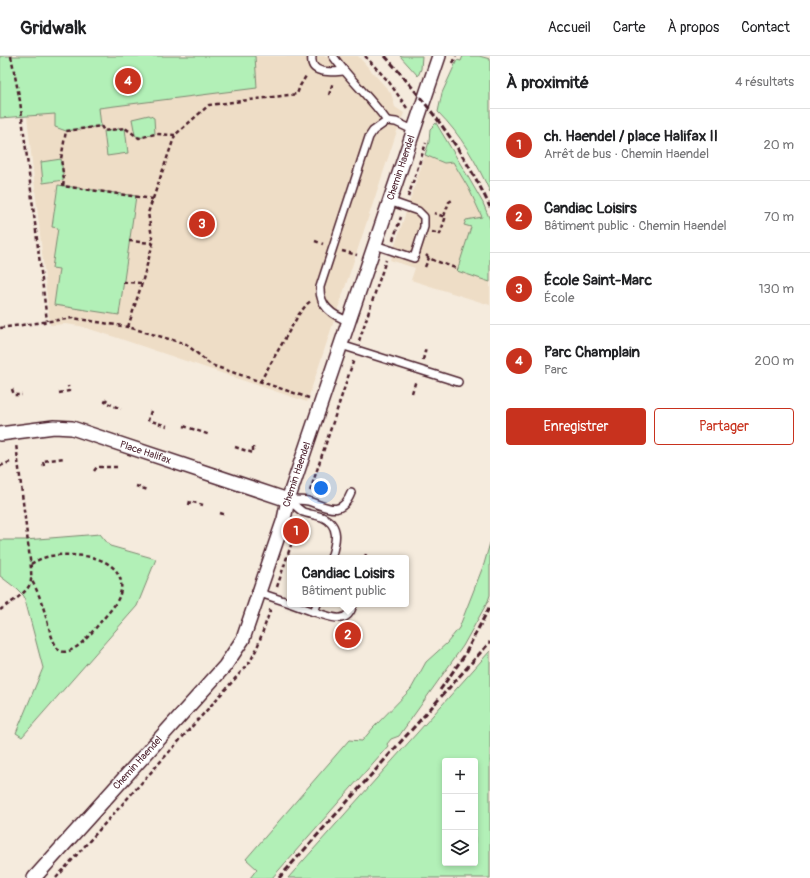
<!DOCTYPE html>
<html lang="fr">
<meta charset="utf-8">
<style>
:root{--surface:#fff;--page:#f6f6f6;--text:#202124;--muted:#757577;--line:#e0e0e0;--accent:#c8321e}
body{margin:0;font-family:Pangolin,sans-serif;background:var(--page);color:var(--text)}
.controls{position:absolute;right:12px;bottom:12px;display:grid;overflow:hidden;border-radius:4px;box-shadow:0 2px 6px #0003}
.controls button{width:36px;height:36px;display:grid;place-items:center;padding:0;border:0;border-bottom:1px solid var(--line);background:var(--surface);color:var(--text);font:20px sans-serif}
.you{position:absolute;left:321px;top:432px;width:14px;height:14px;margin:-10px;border:3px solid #fff;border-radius:50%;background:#1a73e8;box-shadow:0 0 0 6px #1a73e833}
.badge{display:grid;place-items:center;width:26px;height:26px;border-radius:50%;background:var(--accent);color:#fff;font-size:13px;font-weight:700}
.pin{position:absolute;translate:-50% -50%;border:2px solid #fff;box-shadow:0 1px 4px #0006}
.popup{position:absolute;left:287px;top:499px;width:122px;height:52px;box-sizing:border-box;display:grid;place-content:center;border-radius:4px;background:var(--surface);filter:drop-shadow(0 1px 3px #0005);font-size:13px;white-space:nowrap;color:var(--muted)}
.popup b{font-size:15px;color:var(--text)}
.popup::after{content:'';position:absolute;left:50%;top:100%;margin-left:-8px;border:8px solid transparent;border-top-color:var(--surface)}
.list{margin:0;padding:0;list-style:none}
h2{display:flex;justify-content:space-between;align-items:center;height:52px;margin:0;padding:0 16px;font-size:17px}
h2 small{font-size:13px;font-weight:400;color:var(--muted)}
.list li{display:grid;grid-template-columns:26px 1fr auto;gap:12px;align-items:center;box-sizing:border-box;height:72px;padding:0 16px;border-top:1px solid var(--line)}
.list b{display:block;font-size:15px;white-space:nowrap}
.list p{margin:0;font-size:13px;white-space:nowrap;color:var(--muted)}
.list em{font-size:13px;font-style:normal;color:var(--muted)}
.actions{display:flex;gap:8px;padding:12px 16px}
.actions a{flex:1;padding:9px 0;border:1px solid var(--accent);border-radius:4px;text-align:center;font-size:14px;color:var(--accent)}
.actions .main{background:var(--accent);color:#fff}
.icon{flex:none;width:22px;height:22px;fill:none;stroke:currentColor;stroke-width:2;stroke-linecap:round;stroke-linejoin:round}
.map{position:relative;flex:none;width:490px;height:822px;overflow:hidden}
header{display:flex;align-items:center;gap:24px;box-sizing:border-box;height:56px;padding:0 20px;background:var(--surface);border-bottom:1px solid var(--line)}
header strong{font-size:19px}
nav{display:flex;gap:22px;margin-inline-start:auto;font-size:14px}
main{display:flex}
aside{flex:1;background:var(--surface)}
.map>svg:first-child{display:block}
</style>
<header>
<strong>Gridwalk</strong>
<nav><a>Accueil</a><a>Carte</a><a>À propos</a><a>Contact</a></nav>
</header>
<main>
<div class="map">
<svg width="490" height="822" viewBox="0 0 490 822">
<rect width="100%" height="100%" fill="#f5ebdd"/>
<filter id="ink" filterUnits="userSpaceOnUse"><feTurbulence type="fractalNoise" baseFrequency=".025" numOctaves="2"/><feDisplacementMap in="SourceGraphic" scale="8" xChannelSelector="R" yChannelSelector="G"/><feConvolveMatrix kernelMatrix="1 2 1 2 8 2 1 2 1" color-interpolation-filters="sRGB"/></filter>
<g filter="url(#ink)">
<g fill="#eeddc6">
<polygon points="255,0 358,0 391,37 395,51 404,57 396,78 307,346 118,282 80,270 65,268 50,269 27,60 257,31"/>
<polygon points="425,99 444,107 453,106 469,133 483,162 490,182 490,249 411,224 415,212 390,204"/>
</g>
<g fill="#b2f0b7" stroke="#7e8871" fill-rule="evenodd">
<polygon points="0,0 255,0 257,32 99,52 101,70 66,75 55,71 55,58 0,62"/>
<polygon points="400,0 422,0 421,13 418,20"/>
<path d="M463 0H479L490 3V136C477 107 461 79 438 56L442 37 457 4 461 5Z"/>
<polygon points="149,59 154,62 155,78 139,82 135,79 132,63"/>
<polygon points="436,67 467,119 483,147 490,164 490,226 457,215 471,171 464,169 466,164 482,161 469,133 453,106 444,107 425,99 429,86 430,73"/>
<polygon points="125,72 128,97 107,100 104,75"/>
<polygon points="61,103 64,124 43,127 41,106"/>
<polygon points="58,129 136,140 119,259 54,249 59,213 52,212 58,172 52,171"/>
<polygon points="100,478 110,490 156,503 137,550 22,681 16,677 43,612 24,540 17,533 0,520 0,484 25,484"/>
<polygon points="490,487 490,539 488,545 463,590 399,680 391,683 387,688 388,690 272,822 250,822 257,813 246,803 349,684 362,685 373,672 411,633 426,606 447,587 459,572 484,508"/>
<path d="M490 595V822H288ZM445 705H475V807H445Z"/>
</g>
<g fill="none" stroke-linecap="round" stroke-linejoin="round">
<defs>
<g id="service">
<path d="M312 0C309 19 331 16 343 15"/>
<path d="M333 0C349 23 371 42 387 65"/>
<polyline points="375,189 414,202 424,171 424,161 418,155 389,145"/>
<path d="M349 265C333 260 319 250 320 231L369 81 373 75 387 65 396 66 413 74"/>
<polyline points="341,289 458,326"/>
<path d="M288 444C293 447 298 453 303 456 309 458 316 459 322 461 341 469 336 486 331 502"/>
<path d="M289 444C295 444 302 444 308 445 327 451 341 462 351 437"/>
<polyline points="260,537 290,547"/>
<polyline points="292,548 314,556 317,548"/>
<path d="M314 556C329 560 348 571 353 548"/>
</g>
<g id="minor">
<path id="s1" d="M0 378 54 371 72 372 288 444"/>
<path id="s2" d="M34 822 225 610 243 583 284 463 288 444 439 0"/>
</g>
</defs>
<use href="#service" stroke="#4a1f2b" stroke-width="10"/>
<use href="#minor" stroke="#4a1f2b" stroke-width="16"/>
<g stroke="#4a1f2b" stroke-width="2.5" stroke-dasharray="4 3" stroke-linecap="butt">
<polyline points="11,0 20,45 47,265"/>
<polyline points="365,0 389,26 407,52"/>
<polyline points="453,7 456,0"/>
<polyline points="329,39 333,26"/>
<polyline points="408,141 426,87"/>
<polyline points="153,143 63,130 64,124 61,103 66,75 101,70 104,75 125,72 139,82 155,78 175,79"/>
<polyline points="444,160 449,146 454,143"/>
<polyline points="432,176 440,178 445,163 445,161 434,157"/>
<polyline points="393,184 401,161"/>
<polyline points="129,185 153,187"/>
<polyline points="315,185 323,188"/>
<polyline points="342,195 357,199"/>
<polyline points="426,199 429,202 433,204 458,213"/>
<polyline points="425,211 429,202"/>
<polyline points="123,226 142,227"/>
<polyline points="128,271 142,227 153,187 148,157 175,79 209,49 297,38 300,30 306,20"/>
<polyline points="0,272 73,262 128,271 186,288 211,309 309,342"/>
<polyline points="359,285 386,204"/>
<polyline points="423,304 426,291"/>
<polyline points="260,326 299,258 307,248 312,244"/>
<polyline points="12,333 14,339 22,339"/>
<polyline points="59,337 69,335 68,330"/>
<polyline points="412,337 416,324"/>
<polyline points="107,343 105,346 121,353"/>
<polyline points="151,355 148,364 167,370"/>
<polyline points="184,370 210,379"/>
<polyline points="235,391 253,397 253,391"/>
<polyline points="0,410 10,406"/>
<polyline points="44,410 43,405 64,402"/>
<polyline points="94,415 97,411 118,411"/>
<polyline points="136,430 148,434"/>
<polyline points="310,435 354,303"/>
<polyline points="189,449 190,445 203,449"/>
<polyline points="220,457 226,459"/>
<polyline points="365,502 366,498"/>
<path d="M31 508C48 497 65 498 84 500 104 502 127 514 120 538 117 549 106 559 99 568 91 577 84 587 73 593 68 596 63 597 59 594 51 586 47 562 43 551 40 541 36 532 31 523"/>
<polyline points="277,531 293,483"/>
<path d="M0 554C8 548 26 538 30 528 32 523 31 517 31 512L16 388"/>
<polyline points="56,822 250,606 257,592 271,552"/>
</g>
<use href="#service" stroke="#fff" stroke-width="7"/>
<use href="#minor" stroke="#fff" stroke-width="13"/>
<g stroke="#4a1f2b" stroke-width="3" stroke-dasharray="6 3" stroke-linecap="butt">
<path d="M385 0C426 46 464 94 490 151"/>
<polyline points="440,634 464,600 490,550"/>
<polyline points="279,822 490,586"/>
</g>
</g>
</g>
<g text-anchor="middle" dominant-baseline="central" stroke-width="3.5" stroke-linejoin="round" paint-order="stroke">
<g font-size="10" fill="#4a1f2b" stroke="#fff">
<text stroke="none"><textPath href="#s2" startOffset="815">Chemin Haendel</textPath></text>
<text stroke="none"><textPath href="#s1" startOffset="150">Place Halifax</textPath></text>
<text stroke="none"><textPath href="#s2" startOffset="491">Chemin Haendel</textPath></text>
<text stroke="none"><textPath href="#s2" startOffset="155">Chemin Haendel</textPath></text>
</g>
</g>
</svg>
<div class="controls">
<button>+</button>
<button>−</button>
<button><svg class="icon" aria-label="layers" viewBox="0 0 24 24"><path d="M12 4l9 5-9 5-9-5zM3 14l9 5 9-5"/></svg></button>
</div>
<div class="you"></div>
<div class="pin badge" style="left:296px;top:475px">1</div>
<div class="pin badge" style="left:348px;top:579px">2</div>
<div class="popup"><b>Candiac Loisirs</b>Bâtiment public</div>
<div class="pin badge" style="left:202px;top:168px">3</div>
<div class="pin badge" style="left:128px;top:25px">4</div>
</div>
<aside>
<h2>À proximité<small>4 résultats</small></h2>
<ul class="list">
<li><span class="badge">1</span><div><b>ch. Haendel / place Halifax II</b><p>Arrêt de bus · Chemin Haendel</p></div><em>20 m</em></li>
<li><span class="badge">2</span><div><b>Candiac Loisirs</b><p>Bâtiment public · Chemin Haendel</p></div><em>70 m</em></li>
<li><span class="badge">3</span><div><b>École Saint-Marc</b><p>École</p></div><em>130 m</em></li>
<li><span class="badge">4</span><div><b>Parc Champlain</b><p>Parc</p></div><em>200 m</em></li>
</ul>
<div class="actions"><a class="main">Enregistrer</a><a>Partager</a></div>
</aside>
</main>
